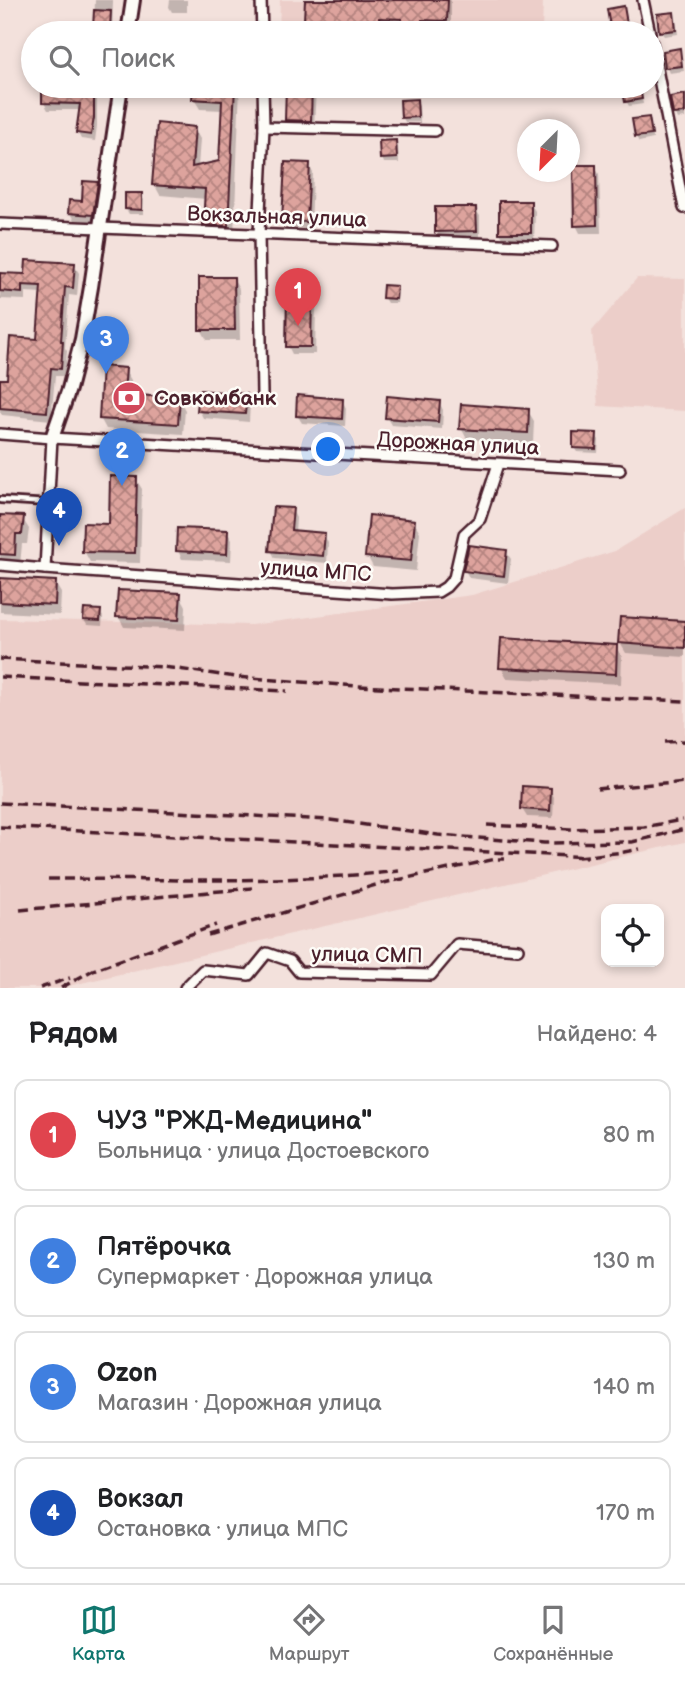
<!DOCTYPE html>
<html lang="ru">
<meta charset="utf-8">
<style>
:root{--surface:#fff;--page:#f2f2f2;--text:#202124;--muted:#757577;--line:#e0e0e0;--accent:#0f766e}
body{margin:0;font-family:"Balsamiq Sans",sans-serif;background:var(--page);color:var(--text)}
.controls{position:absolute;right:21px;bottom:21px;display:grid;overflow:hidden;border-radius:14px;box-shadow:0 4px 10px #0003}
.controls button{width:63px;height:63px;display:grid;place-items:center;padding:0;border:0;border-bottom:2px solid var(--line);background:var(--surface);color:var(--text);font:35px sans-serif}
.compass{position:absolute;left:517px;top:119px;width:63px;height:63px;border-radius:50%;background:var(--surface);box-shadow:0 4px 10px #0003;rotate:204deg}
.you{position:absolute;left:329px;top:450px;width:24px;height:24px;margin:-18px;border:5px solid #fff;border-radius:50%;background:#1a73e8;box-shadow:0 0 0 10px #1a73e833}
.badge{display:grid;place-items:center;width:46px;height:46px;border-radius:50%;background:var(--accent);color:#fff;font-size:23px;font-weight:700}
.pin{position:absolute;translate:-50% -58px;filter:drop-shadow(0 2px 4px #0008)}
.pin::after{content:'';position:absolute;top:37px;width:24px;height:21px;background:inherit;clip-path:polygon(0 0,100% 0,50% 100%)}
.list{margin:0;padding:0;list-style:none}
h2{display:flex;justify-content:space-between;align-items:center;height:91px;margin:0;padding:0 28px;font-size:30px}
h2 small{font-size:23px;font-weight:400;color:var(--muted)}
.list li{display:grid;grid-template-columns:46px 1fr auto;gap:21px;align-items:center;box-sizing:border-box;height:112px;margin:0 14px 14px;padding:0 14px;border:2px solid var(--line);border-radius:14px}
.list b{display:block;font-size:26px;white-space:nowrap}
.list p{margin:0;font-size:23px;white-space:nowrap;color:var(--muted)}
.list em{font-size:23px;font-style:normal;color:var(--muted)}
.icon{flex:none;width:38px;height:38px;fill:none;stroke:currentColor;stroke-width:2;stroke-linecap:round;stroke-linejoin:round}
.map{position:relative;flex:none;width:685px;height:988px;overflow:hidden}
.search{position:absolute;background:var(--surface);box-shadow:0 4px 10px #0003;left:21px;right:21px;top:21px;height:77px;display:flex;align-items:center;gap:18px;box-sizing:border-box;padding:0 24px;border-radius:38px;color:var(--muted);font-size:26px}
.sheet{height:595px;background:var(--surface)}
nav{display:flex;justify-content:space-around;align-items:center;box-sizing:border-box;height:98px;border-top:2px solid var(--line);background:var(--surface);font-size:19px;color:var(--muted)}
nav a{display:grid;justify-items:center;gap:4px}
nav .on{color:var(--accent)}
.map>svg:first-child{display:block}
</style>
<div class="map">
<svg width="685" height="988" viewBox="0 0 685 988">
<defs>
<pattern id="building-cross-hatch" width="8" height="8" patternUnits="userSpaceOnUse" patternTransform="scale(1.75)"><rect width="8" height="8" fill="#dda39d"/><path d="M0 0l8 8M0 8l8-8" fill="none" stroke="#b58480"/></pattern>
</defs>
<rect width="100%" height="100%" fill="#f3e1dc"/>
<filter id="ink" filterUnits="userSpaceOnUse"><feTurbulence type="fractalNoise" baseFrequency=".0143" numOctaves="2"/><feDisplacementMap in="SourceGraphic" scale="14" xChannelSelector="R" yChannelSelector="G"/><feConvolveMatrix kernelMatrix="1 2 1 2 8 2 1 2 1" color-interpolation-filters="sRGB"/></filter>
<g filter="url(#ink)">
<g fill="#eccec9">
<polygon points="280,0 543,0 542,33 279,33"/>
<polygon points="637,278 685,279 685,411 598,406 592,331"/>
<polygon points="685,508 685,842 60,988 0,988 0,619 251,625 472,595 615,551"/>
</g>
<g fill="#0003">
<polygon points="95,0 113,0 112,33 97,32 94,28"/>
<polygon points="170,0 187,0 187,12 172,12 169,7"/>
<polygon points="307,0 451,0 451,28 426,27 426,33 404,33 404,26 383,25 383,28 311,27 306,19"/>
<polygon points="623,8 626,13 628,29 614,31 612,26"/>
<polygon points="673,14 676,19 678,34 664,36 661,32"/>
<polygon points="679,50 681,55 684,71 669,73 667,68 665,52"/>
<polygon points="44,86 97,86 97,126 95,141 81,139 77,132 80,110 48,110 44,103"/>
<polygon points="194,86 240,86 234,236 211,235 205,224 206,199 160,195 154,184 194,128 200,139 198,167 221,162 223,110 200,109 194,99"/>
<polygon points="288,86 316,86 314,128 291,128 287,120"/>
<polygon points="351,86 368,86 368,91 354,92"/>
<polygon points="624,86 640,86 643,104 629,106 626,101"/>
<polygon points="685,96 685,118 677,119 675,114"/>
<polygon points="416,101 419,106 420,122 405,122 403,118"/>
<polygon points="648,119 651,124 653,139 639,142 636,137 634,121"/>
<polygon points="395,142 398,147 399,163 384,163 382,158"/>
<polygon points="309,165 313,173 311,229 289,228 284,220"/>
<polygon points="595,167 599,174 601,233 580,233 576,225"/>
<polygon points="97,184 101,191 97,222 75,220 70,212 83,203"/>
<polygon points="141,195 144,200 143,214 129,214 126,209"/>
<polygon points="530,203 535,211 534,241 505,241 500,233"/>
<polygon points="475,209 480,216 480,239 441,239 437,232"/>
<polygon points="74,265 79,273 77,296 69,295 65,348 67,351 65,376 55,376 51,420 2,415 0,412 0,381 8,381 39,341 42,293 26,292 26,300 0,299 0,274 27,276"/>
<polygon points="233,279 239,289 240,340 207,340 201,329"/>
<polygon points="395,288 398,293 397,303 387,303 384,298"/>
<polygon points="311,296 316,304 315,354 292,354 288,346"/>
<polygon points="125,370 131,380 130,396 179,400 185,410 183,434 106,429 100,418"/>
<polygon points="246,395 250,403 249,422 203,418 199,410"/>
<polygon points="342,400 346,408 345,426 302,423 297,415"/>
<polygon points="439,402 443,410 442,429 391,425 387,418"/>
<polygon points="528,411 534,421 533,443 467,439 461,428"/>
<polygon points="596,435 599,440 598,453 577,452 574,448"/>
<polygon points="136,479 142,489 140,563 90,562 84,551 110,526"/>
<polygon points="292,510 296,518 295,533 324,535 328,543 327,563 275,558 271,550"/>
<polygon points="0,516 22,518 29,529 27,544 22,544 20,565 0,564"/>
<polygon points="414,522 420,532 416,571 373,567 367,556"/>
<polygon points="227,532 232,540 231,561 182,559 178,551"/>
<polygon points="506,552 511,559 508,583 469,578 465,570"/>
<polygon points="0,579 55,583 61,593 60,615 0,612"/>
<polygon points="180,595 186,606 185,630 124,627 118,616"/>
<polygon points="100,612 103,617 102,626 87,625 84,620"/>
<polygon points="685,623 685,657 626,653 620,643"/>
<polygon points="616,647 622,657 621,684 507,678 501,667"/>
<polygon points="550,789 554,797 553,818 527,817 522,809"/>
</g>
<g fill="url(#building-cross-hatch)" stroke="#4a1f2b" stroke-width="2">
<polygon points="305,0 448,0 447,21 422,20 422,33 402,33 402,19 379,18 379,21 304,20"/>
<polygon points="624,6 627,24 610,27 607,9"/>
<polygon points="94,10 111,11 110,29 93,28"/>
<polygon points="674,12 676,30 659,32 657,14"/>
<polygon points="680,48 682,66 665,68 663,51"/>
<polygon points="42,86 94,86 94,118 91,135 76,133 80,104 42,103"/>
<polygon points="193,86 235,86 228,226 203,225 205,189 152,185 157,123 195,127 192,167 219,161 222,101 192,99"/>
<polygon points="286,86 312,86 311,121 285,120"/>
<polygon points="622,86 640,86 642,99 625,102"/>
<polygon points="685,94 685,113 673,114 670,97"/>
<polygon points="417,99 418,117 401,118 400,100"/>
<polygon points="649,117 652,135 635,137 632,119"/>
<polygon points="396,140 397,158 380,159 379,141"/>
<polygon points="285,162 310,163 307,222 282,221"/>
<polygon points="573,165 596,165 597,225 574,226"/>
<polygon points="83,181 98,182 93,215 68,213 69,200 82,201"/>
<polygon points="125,193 142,193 142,210 125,209"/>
<rect x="499" y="201" width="32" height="32"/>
<polygon points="435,207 476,207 477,231 435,232"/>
<polygon points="26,260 75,263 73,288 65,287 61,341 63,341 61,369 51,368 47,412 0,408 0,379 7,379 10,337 37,339 41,286 22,285 22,293 0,291 0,273 25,274"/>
<polygon points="199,277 234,277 235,330 199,330"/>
<polygon points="383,285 397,286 396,299 382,298"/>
<polygon points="287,294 312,294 311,347 286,347"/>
<polygon points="102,366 126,368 124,394 180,398 178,424 99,419"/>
<polygon points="199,390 247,394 245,414 197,411"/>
<polygon points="297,395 343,399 342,419 296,416"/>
<polygon points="387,396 440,401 438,422 385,418"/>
<polygon points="461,404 529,409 528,433 459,429"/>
<polygon points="573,432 597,433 596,449 573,448"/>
<polygon points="110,476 137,477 135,553 82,552 83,523 109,524"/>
<polygon points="273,507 293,508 291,530 325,533 323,556 269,551"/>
<polygon points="0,515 24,516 22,534 16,534 15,555 0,554"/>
<polygon points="369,515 415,520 411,561 365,557"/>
<polygon points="177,528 228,530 227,554 176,551"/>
<polygon points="469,545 507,550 504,576 463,571"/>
<polygon points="0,578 56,581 55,605 0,602"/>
<polygon points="118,590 181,593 179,620 116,617"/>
<polygon points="84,609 101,610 100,621 83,620"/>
<polygon points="620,617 685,621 685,648 618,643"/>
<polygon points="501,638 617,645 616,674 499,668"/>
<polygon points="522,786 551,788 550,811 521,809"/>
</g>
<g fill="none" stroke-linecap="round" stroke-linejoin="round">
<defs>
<polyline id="service" points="0,500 48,503"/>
<g id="minor">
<polyline points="261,0 262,33"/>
<polyline points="643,0 650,33"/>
<polyline points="652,43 684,208"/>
<polyline points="264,127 435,131"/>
<polyline points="0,224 552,246"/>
<polyline points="262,394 259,234 264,127 263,86"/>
<polyline points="0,434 52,438 620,470"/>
<polyline points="0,565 45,569 52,438"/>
<polyline points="45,569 392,594 438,592 446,587 454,578 464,534 480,519 498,464"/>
<polyline points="185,988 203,970 249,975 267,953 290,961 299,972 431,975 457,944 518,949"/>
</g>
<g id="secondary">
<polyline points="128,33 133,0"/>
<polyline points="52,438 69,389 82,339 91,287 121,86"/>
</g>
</defs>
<use href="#service" stroke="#4a1f2b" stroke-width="10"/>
<use href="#minor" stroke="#4a1f2b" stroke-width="14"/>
<use href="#secondary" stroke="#4a1f2b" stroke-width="18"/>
<use href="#service" stroke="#fdfcf7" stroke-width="4.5"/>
<use href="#minor" stroke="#fdfcf7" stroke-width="9"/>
<use href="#secondary" stroke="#fdfcf7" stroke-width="12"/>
<g stroke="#4a1f2b" stroke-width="3.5" stroke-dasharray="10 5" stroke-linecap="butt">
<polyline points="0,659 163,667 236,677 357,686 685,701"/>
<polyline points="0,677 287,691"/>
<polyline points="665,742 685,741"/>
<polyline points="597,789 685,781"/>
<polyline points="0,803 330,820 438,835 544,843 632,842 685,829"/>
<polyline points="487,825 570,829 644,827 682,820"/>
<polyline points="0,827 587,857"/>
<polyline points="578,857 624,852 640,849"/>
<path d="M48 879C165 879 282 884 399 871"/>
<polyline points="20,910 252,888"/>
<polyline points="208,935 379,884 496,859 505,859"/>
<polyline points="40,988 70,978"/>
<polyline points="61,988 93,970 216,925"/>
</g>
</g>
</g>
<defs>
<symbol id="bank-disc" viewBox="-11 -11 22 22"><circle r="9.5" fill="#d1495b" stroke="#fdfcf7"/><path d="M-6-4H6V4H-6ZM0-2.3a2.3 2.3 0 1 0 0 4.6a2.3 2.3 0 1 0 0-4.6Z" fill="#fff"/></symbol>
</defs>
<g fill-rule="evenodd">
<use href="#bank-disc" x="110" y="379" width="38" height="38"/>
</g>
<g text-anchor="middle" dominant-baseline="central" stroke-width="5" stroke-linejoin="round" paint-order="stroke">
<g font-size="21" fill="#4a1f2b" stroke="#fdfcf7">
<text transform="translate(277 217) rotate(2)">Вокзальная улица</text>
<text transform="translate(458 444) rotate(3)">Дорожная улица</text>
<text transform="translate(316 571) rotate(4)">улица МПС</text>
<text transform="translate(367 955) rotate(1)">улица СМП</text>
</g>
<g font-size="21" font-weight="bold" fill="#4a1f2b" stroke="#fdfcf7" text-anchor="start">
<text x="154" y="398">Совкомбанк</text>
</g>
</g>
</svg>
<div class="controls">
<button><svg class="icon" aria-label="locate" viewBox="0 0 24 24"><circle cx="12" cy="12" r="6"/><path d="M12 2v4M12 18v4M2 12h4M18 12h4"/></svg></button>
</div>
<svg class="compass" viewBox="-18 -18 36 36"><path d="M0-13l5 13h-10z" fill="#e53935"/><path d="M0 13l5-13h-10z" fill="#757577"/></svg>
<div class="you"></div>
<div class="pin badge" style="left:298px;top:326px;background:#e0444e">1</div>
<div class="pin badge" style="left:122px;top:486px;background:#3f7fe0">2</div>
<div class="pin badge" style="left:106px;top:374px;background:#3f7fe0">3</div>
<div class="pin badge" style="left:59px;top:546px;background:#1a4fb4">4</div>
<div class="search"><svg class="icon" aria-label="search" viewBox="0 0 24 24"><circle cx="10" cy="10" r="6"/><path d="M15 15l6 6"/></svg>Поиск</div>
</div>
<section class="sheet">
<h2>Рядом<small>Найдено: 4</small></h2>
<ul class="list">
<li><span class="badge" style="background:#e0444e">1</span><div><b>ЧУЗ &quot;РЖД-Медицина&quot;</b><p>Больница · улица Достоевского</p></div><em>80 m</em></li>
<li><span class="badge" style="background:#3f7fe0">2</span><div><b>Пятёрочка</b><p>Супермаркет · Дорожная улица</p></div><em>130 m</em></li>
<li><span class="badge" style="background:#3f7fe0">3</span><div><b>Ozon</b><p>Магазин · Дорожная улица</p></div><em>140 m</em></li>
<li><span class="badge" style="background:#1a4fb4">4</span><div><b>Вокзал</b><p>Остановка · улица МПС</p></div><em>170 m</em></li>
</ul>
</section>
<nav>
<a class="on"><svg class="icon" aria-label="map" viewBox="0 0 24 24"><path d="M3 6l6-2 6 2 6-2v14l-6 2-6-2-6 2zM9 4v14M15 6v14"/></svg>Карта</a>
<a><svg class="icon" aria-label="directions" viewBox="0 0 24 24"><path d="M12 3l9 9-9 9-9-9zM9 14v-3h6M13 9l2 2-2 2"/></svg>Маршрут</a>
<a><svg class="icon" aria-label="saved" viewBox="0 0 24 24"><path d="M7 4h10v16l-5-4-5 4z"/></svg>Сохранённые</a>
</nav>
